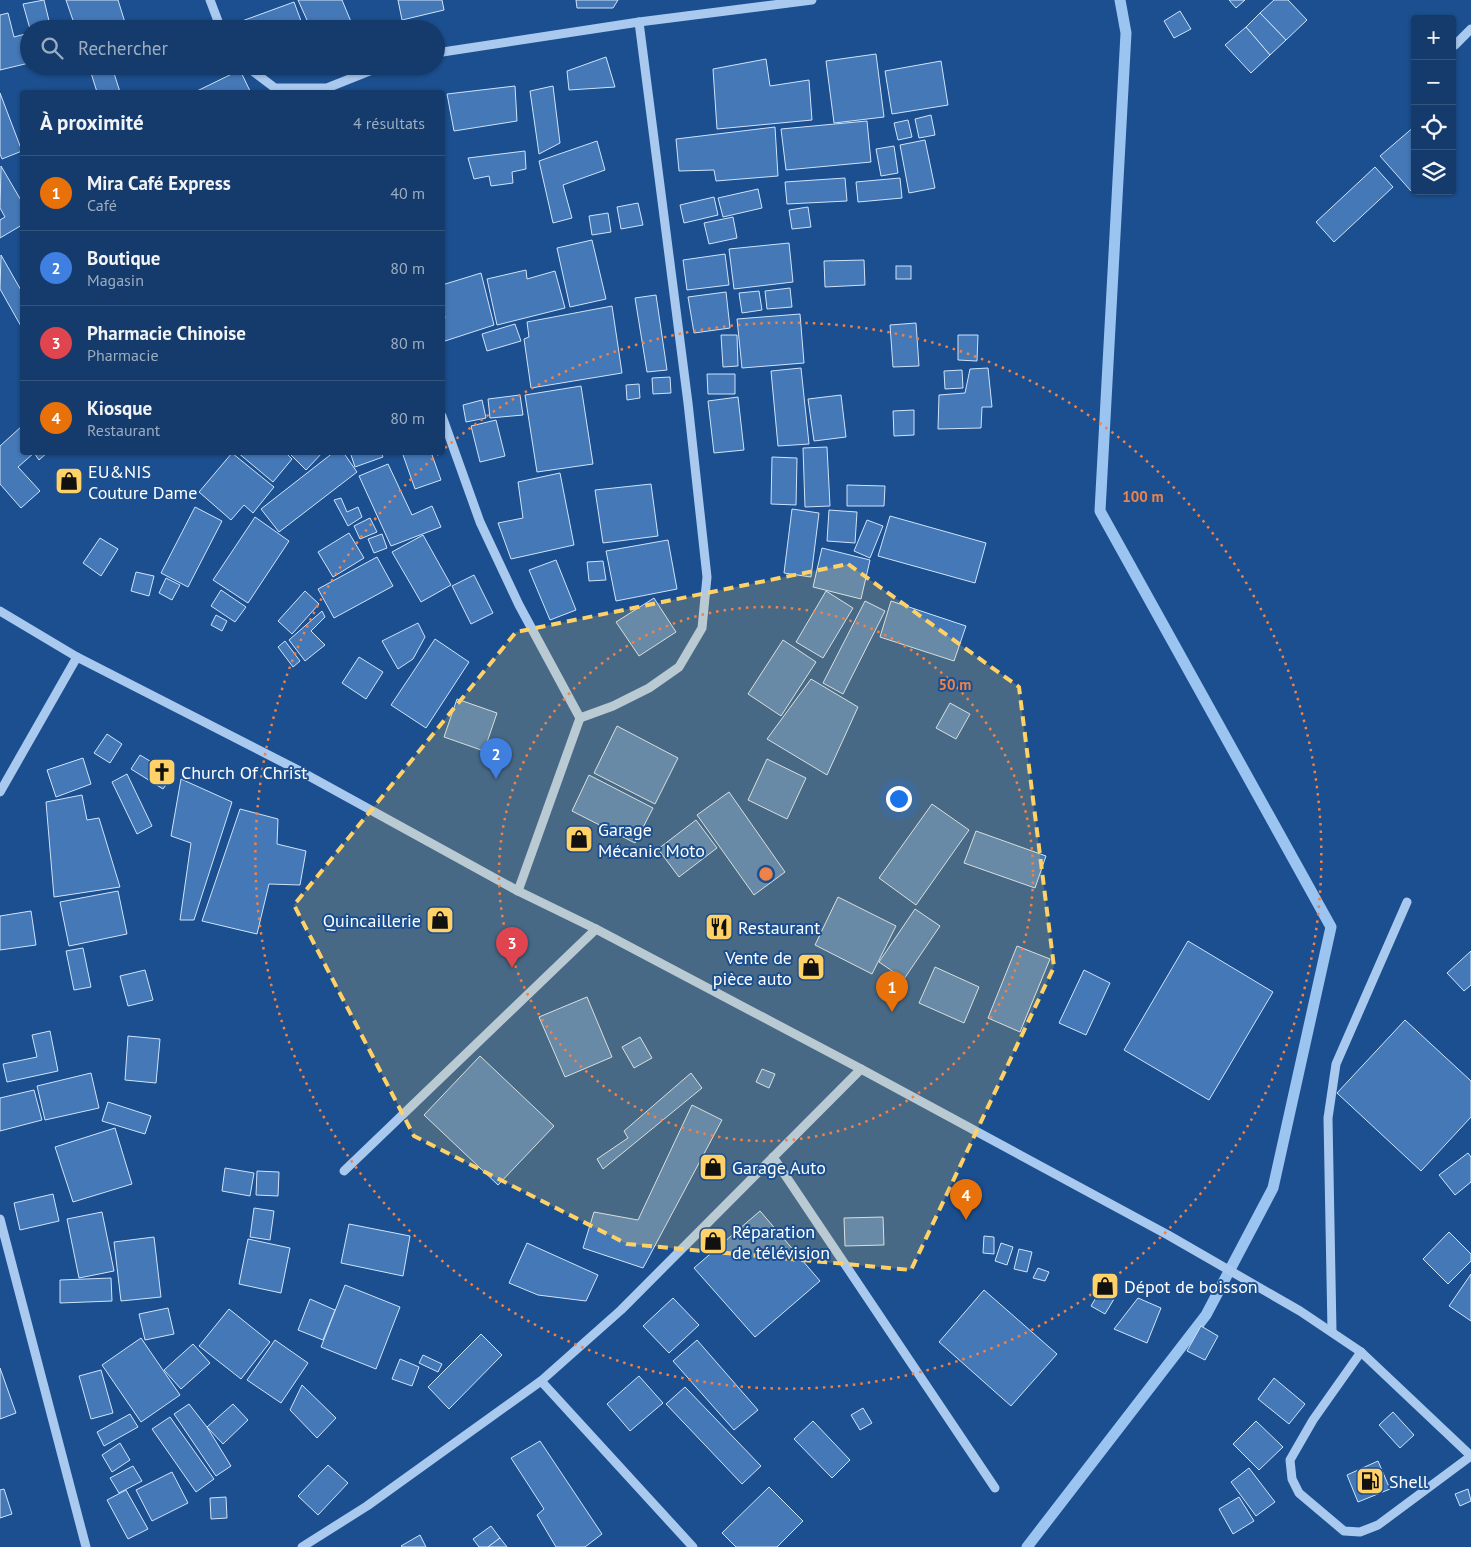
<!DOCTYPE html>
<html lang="fr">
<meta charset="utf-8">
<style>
:root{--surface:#143b6b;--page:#1d4271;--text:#f1f3f6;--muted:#9dadc1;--line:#33557e;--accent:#8bbbb9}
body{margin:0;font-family:"PT Sans",sans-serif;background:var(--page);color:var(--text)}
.controls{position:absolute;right:15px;top:15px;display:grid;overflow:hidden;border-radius:5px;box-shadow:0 1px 4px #0004}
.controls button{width:45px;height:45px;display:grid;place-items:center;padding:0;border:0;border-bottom:1px solid var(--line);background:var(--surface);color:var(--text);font:25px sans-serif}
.you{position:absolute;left:898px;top:798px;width:18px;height:18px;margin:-12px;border:4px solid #fff;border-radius:50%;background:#1a73e8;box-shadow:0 0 0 8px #1a73e833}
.badge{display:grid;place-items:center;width:32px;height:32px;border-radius:50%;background:var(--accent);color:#fff;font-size:16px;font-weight:700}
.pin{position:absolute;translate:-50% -41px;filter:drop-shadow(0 1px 2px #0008)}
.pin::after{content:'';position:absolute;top:26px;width:18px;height:15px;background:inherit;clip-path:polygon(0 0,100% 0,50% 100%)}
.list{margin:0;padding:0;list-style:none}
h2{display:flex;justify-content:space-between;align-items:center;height:65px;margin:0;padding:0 20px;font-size:21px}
h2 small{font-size:16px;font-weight:400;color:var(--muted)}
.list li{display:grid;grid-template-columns:32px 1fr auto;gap:15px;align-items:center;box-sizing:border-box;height:75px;padding:0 20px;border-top:1px solid var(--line)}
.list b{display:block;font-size:19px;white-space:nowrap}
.list p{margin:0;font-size:16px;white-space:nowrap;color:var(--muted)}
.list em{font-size:16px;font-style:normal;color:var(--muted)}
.icon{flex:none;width:28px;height:28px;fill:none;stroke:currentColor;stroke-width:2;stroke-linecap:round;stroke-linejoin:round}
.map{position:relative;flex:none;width:1471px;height:1547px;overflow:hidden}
.search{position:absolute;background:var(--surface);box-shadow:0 1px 4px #0004;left:20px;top:20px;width:425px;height:55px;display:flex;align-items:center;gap:12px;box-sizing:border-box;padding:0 18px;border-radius:28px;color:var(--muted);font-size:19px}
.panel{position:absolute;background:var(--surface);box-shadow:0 1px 4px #0004;left:20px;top:90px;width:425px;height:365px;border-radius:5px}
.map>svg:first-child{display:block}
</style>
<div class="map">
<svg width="1471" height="1547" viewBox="0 0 1471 1547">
<rect width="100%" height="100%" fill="#1b4f8f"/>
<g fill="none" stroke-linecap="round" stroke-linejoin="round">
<polyline stroke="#9cc4f0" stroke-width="11" points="1027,1547 1206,1315 1273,1188 1331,927 1100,511 1126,33 1120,0"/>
</g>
<g fill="#4478b7" stroke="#cfe3fa">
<polygon points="44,0 51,29 30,29 23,4"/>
<polygon points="66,0 118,0 127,29 76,29"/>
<polygon points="298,0 342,0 354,29 311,29"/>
<polygon points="398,0 442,0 444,10 402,20"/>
<polygon points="576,0 618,0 613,8 577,8"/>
<polygon points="1229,0 1245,0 1236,8"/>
<polygon points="1274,0 1288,0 1307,20 1286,40 1260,13"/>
<polygon points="294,2 304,29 245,29 242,21"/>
<polygon points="1180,11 1191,29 1174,38 1164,21"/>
<polygon points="8,13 14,37 29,33 29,63 0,70 0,15"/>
<polygon points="1260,13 1286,40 1270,55 1246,27"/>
<polygon points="203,21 206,29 184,29"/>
<polygon points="1246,27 1270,55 1251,73 1225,45"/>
<polygon points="876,54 884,117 834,123 826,61"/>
<polygon points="606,57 615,87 569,90 567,71"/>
<polygon points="766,59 770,86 809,80 812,120 717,129 713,69"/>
<polygon points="941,61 948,105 892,114 885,71"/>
<polygon points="112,67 120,92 97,92 91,73"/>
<polygon points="240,70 250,91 198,92 197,91"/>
<polygon points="515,86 517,121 454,131 447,94"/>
<polygon points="553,86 560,143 539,154 530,91"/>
<polygon points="0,93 22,151 2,159 0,154"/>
<polygon points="931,115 935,135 919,138 915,119"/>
<polygon points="908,120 912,137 898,140 894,123"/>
<polygon points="867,121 871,162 786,170 781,129"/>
<polygon points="1415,126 1415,188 1411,191 1380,156"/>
<polygon points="775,127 778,176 716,181 714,170 679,171 676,139"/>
<polygon points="925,140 935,188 909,193 900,145"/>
<polygon points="597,141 605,170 563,185 572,218 553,223 539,161"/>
<polygon points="894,146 898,173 881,176 876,149"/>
<polygon points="525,151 526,169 512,172 513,183 491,186 489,176 474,179 468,158"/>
<polygon points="1,166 22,202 22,225 0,238 0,220 5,217 0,208"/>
<polygon points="1375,167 1393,187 1334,242 1316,222"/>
<polygon points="845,178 847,201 787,204 785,182"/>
<polygon points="900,178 902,198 858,202 856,182"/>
<polygon points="758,189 762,208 723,217 718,198"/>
<polygon points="714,197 718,215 684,223 680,205"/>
<polygon points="638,203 643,225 621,229 617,207"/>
<polygon points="808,207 811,227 792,229 789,210"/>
<polygon points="608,213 611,232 592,235 589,216"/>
<polygon points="733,217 737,238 709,244 704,223"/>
<polygon points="592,240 606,299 570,307 557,248"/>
<polygon points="789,243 793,282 734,289 729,249"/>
<polygon points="725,254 729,285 687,290 683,260"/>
<polygon points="1,255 22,292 22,328 0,289"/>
<polygon points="864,260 865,285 825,287 824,261"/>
<rect x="896" y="266" width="15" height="13"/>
<polygon points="526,270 527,279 555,271 565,308 497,325 487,279"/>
<polygon points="481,273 494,325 442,342 442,318 445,318 442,305 442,285"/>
<polygon points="790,288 792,307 767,309 765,291"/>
<polygon points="759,291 762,310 742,313 739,293"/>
<polygon points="726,292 730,328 694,333 688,297"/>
<polygon points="656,295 667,370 647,372 635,298"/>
<polygon points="612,306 622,373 531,388 524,339 529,337 527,322"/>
<polygon points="800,314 804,363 742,368 737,319"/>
<polygon points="916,323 919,366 893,367 890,325"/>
<polygon points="515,324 521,341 487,351 482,334"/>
<polygon points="721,335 737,335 738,366 723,367"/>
<polygon points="958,335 978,335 977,361 958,360"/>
<polygon points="801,368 809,444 778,446 771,371"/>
<polygon points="988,368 992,407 982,407 981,428 938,429 939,395 965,393 970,369"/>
<polygon points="962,370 963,388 945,389 944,371"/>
<polygon points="707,374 735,374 735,394 708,394"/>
<polygon points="670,377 671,393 653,394 652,378"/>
<polygon points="639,384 640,398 627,400 626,385"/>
<polygon points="581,386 593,464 537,472 525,395"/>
<polygon points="520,395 523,415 490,418 488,399"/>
<polygon points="841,395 846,437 814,441 808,399"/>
<polygon points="738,397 744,450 714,453 708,401"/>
<polygon points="482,400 486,418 466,422 463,405"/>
<polygon points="914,410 914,435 894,436 893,411"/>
<polygon points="496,420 505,456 480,462 471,426"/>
<polygon points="22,426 22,452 48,452 39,460 34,453 18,467 40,491 21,508 0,484 0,446"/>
<polygon points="827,447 830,506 805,507 803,448"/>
<polygon points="237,452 285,452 292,459 273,482"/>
<polygon points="288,452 323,452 306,470"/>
<polygon points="334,452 343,452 357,472 279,532 261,509"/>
<polygon points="350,452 381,452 383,457 355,467"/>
<polygon points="402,452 431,452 441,480 415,489"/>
<polygon points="232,453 274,487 253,513 244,505 231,520 199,492"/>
<polygon points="772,457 797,458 796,505 771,504"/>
<polygon points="388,464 412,515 432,506 441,527 391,546 359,476"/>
<polygon points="560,473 574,545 511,559 498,523 523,518 518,482"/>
<polygon points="651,484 658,536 603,543 595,490"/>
<polygon points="847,485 885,486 884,506 847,506"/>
<polygon points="341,498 347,512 358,507 362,517 348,526 334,500"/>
<polygon points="195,507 222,521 188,587 161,573"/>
<polygon points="792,509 819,513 811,577 784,573"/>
<polygon points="829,510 857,512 855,543 827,541"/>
<polygon points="890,516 986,543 975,583 878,556"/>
<polygon points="255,517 289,541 248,603 213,580"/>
<polygon points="370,518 377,532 360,539 354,526"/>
<polygon points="867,520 883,526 870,558 854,551"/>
<polygon points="349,533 364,558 333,577 318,552"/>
<polygon points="382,534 387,548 374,553 368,539"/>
<polygon points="423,535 451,585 421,602 392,552"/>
<polygon points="100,538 118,549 101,576 83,563"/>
<polygon points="668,540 677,589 616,601 606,551"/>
<polygon points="822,548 870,560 861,599 813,587"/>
<polygon points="377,557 393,586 334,618 318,589"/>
<polygon points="556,560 576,610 550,620 529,570"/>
<polygon points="603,561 606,580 589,581 587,562"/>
<polygon points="136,572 154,576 149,596 131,591"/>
<polygon points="474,575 493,613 471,624 452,586"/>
<polygon points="166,578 180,585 172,600 159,593"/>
<polygon points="221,590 246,607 235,622 211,606"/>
<polygon points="305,591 319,604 292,634 278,621"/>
<polygon points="826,591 853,608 823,658 796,642"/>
<polygon points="654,598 676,632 639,656 616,622"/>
<polygon points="865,601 885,611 843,694 823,683"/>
<polygon points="891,601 966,626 954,661 880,637"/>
<polygon points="322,611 325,617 311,631 325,645 305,661 289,640"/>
<polygon points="216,615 227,621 222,631 211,625"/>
<polygon points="418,623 425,637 413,659 398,669 382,641"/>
<polygon points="435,639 469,662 426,728 391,705"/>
<polygon points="783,640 816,662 781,716 748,694"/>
<polygon points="285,641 300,661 293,667 278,647"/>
<polygon points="359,657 383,672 366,699 342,683"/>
<polygon points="811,679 858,707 827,775 767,739"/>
<polygon points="457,699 497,713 484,751 444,737"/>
<polygon points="950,703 970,714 956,739 936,728"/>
<polygon points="617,726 678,758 655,804 594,773"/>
<polygon points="107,734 122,744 110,763 94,753"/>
<polygon points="140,755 173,775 163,789 131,769"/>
<polygon points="83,758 91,784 56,797 47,770"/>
<polygon points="767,759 806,778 787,819 748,800"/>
<polygon points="127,774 152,826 137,834 112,782"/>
<polygon points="589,775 653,808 635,843 572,811"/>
<polygon points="181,779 232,802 194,920 180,920 191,843 171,836"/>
<polygon points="729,792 785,872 754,895 697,815"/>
<polygon points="82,795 87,820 99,818 120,887 54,897 46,802"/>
<polygon points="932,804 969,830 916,905 879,878"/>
<polygon points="240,809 278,819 277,844 306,851 300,885 269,884 257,934 202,921"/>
<polygon points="696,820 717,848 679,877 658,849"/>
<polygon points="976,831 1046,856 1035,888 964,863"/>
<polygon points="118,891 127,934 69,946 60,902"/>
<polygon points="838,897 896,926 872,974 815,945"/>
<polygon points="915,909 940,926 904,979 879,962"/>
<polygon points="31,911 36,945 0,950 0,916"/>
<polygon points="1188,941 1273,992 1209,1100 1124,1050"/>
<polygon points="1017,946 1050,959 1020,1032 988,1018"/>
<polygon points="83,948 91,987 74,990 66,951"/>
<polygon points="1471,951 1471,985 1464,991 1447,973"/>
<polygon points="935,967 979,987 964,1023 919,1003"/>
<polygon points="145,970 153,1000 128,1006 120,976"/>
<polygon points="1084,970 1110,983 1086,1035 1059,1023"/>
<polygon points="587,997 612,1057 565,1077 539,1017"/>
<polygon points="1405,1020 1471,1081 1471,1117 1421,1171 1337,1093"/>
<polygon points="50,1031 58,1071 7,1082 3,1064 37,1057 32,1035"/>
<polygon points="128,1036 160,1039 156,1083 125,1080"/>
<polygon points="640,1037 652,1058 634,1068 622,1047"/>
<polygon points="480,1056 554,1126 498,1185 424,1115"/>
<polygon points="762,1069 775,1074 769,1088 756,1082"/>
<polygon points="91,1073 99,1108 45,1120 37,1086"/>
<polygon points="691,1073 702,1088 603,1169 597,1159 628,1138 624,1131"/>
<polygon points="34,1090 42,1120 0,1131 0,1098"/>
<polygon points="108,1102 151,1116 145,1134 102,1121"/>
<polygon points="692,1105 722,1120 643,1268 583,1248 594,1212 638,1220"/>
<polygon points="115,1128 132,1184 73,1202 55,1147"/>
<polygon points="1468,1153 1471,1157 1471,1182 1455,1195 1439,1175"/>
<polygon points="225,1168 254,1173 250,1196 222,1191"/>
<polygon points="257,1171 279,1172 278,1196 256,1195"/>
<polygon points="53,1194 59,1221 20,1230 14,1203"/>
<polygon points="254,1208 274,1211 270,1240 250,1237"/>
<polygon points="760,1211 820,1281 755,1337 694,1268"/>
<polygon points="102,1212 114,1271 79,1278 67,1219"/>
<polygon points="883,1217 884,1245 845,1246 844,1218"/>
<polygon points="349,1224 410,1236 403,1276 341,1263"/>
<polygon points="1449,1232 1471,1254 1471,1261 1448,1284 1423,1259"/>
<polygon points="984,1236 994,1237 994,1254 983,1253"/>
<polygon points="154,1237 161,1297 121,1301 114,1242"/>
<polygon points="248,1239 290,1248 281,1293 239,1284"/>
<polygon points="527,1243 598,1275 586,1301 538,1295 509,1283"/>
<polygon points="1001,1243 1013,1247 1007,1265 995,1261"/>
<polygon points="1019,1249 1032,1252 1027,1272 1014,1269"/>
<polygon points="1038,1268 1049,1272 1045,1281 1033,1278"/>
<polygon points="1471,1274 1471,1321 1449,1306"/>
<polygon points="111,1278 112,1301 60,1303 60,1280"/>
<polygon points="345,1285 400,1307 376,1369 321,1347"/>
<polygon points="984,1290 1057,1354 1011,1406 939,1342"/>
<polygon points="1100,1291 1114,1299 1105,1314 1091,1306"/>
<polygon points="673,1298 699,1325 669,1353 643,1326"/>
<polygon points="1138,1298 1161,1308 1147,1343 1114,1329"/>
<polygon points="310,1299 335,1310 323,1340 298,1330"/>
<polygon points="168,1308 174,1334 145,1340 139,1314"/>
<polygon points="229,1309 270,1342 241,1379 199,1346"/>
<polygon points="1201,1326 1218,1336 1205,1360 1187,1351"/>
<polygon points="481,1334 502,1355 449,1409 428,1387"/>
<polygon points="141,1338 180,1395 141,1422 102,1365"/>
<polygon points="275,1340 308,1363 281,1403 247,1380"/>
<polygon points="697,1340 758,1410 734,1430 673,1361"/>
<polygon points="193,1344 210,1363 181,1389 164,1370"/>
<polygon points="423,1355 442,1364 438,1372 419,1363"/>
<polygon points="400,1359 419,1367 412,1386 392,1379"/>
<polygon points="0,1368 16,1413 0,1419"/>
<polygon points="101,1370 113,1413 91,1419 79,1376"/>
<polygon points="639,1376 663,1403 630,1431 607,1404"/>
<polygon points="1274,1378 1305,1404 1289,1424 1258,1399"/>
<polygon points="302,1385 336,1418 317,1438 290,1410"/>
<polygon points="685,1387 761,1466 742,1484 666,1404"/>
<polygon points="189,1404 207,1427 231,1466 216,1476 174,1414"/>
<polygon points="233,1404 248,1420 223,1444 207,1427"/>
<polygon points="863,1408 872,1423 860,1430 851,1415"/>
<polygon points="1393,1412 1414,1435 1400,1448 1379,1425"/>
<polygon points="130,1414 138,1427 104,1446 97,1432"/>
<polygon points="170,1417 214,1479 196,1492 152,1429"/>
<polygon points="813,1421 850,1460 832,1478 794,1439"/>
<polygon points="1256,1421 1283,1447 1259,1470 1233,1444"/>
<polygon points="540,1441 602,1534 585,1547 556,1547 537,1515 544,1509 511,1458"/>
<polygon points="120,1443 130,1460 112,1472 102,1455"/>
<polygon points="1378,1461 1390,1489 1358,1502 1347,1475"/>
<polygon points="328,1465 348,1483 318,1515 298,1496"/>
<polygon points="133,1466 142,1481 119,1493 110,1478"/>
<polygon points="1249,1468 1275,1502 1256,1516 1231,1482"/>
<polygon points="172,1472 188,1503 152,1521 136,1490"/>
<polygon points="769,1487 803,1521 777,1547 736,1547 722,1533"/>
<polygon points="4,1489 12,1514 0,1518 0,1490"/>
<polygon points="1468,1489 1471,1501 1460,1506 1455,1494"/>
<polygon points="126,1490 148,1529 128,1539 107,1500"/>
<polygon points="226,1497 227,1518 211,1519 210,1498"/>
<polygon points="1239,1497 1254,1521 1233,1534 1219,1509"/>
<polygon points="491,1526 500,1538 488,1547 479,1547 473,1539"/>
<polygon points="420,1535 426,1547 402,1547 401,1546"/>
<polygon points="500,1538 507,1547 488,1547"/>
</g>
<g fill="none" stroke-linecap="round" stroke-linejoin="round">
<g stroke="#a9c9ee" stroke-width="9">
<polyline points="210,0 221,29"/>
<polyline points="1455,45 1471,29"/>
<polyline points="436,53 639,22 812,0"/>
<polyline points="246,66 275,88 327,88 382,66"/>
<polyline points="442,416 480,522 519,605 580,718 518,891"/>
<polyline points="0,611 77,657 298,770 518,891 596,929 861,1069 1168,1235 1300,1311 1361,1352 1471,1456"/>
<polyline points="580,718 613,706 649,688 679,667 702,628 707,577 688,403 639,22"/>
<polyline points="0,792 77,657"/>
<polyline points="773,1157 995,1488"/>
<polyline points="344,1171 596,929"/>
<polyline points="0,1219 86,1547"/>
<polyline points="1332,1331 1328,1118 1336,1064 1407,902"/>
<polyline points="1361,1352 1313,1420 1290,1460 1292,1479 1299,1493 1344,1531 1360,1532 1378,1525 1471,1456"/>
<polyline points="541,1381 693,1547"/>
<polyline points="302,1547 367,1506 541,1381 621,1310 861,1069"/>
</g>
</g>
<path fill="#ffd166" fill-opacity="0.2" stroke="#ffd166" stroke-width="4" stroke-dasharray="10 6" stroke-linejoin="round" d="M848 564 1019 687 1054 967 911 1270 627 1244 414 1136 294 905 516 632Z"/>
<g fill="none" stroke="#ee8249" stroke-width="2.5" stroke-dasharray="2.5 5">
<circle cx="766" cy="874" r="267"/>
<path d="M445 448A533 533 0 1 1 438 454"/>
</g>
<defs>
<symbol id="shop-square" viewBox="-11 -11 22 22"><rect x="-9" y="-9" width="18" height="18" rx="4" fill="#ffd166" stroke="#1b4f8f"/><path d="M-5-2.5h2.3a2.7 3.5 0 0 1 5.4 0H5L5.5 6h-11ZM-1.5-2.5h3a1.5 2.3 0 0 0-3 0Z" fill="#111"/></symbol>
<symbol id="church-square" viewBox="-11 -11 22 22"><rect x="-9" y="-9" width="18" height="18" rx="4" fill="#ffd166" stroke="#1b4f8f"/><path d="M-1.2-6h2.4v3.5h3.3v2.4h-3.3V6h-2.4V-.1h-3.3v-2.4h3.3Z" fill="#111"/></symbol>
<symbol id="restaurant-square" viewBox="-11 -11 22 22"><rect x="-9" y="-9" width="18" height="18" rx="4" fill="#ffd166" stroke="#1b4f8f"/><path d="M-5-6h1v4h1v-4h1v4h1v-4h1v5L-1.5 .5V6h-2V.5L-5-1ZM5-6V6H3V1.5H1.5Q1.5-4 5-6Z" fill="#111"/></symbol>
<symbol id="fuel-square" viewBox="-11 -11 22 22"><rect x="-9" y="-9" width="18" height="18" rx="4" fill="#ffd166" stroke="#1b4f8f"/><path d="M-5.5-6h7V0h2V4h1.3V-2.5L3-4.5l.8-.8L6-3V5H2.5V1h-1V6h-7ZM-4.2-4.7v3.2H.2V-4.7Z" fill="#111"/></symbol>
</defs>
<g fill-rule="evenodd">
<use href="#shop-square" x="53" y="465" width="32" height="32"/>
<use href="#church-square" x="146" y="756" width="32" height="32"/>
<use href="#shop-square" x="563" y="823" width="32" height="32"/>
<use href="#shop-square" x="424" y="904" width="32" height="32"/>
<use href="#restaurant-square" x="703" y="911" width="32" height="32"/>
<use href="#shop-square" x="795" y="951" width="32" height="32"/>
<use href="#shop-square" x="697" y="1151" width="32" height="32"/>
<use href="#shop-square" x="697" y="1225" width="32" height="32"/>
<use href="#shop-square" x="1089" y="1270" width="32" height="32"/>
<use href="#fuel-square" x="1354" y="1465" width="32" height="32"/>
</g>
<g text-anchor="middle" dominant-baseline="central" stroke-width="4" stroke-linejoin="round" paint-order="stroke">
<g font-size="18" fill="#fff" stroke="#1b4f8f" text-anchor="start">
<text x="88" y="471">EU&amp;NIS<tspan x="88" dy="21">Couture Dame</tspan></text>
<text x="181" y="772">Church Of Christ</text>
<text x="598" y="829">Garage<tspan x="598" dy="21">Mécanic Moto</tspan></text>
<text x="421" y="920" text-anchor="end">Quincaillerie</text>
<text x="738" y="927">Restaurant</text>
<text x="792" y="957" text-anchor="end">Vente de<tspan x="792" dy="21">pièce auto</tspan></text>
<text x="732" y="1167">Garage Auto</text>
<text x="732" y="1231">Réparation<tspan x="732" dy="21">de télévision</tspan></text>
<text x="1124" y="1286">Dépot de boisson</text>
<text x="1389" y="1481">Shell</text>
</g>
</g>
<circle cx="766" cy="874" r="8" fill="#ee8249" stroke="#1b4f8f" stroke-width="2.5"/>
<g font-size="15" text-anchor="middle" font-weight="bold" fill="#ee8249" stroke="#1b4f8f" stroke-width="4" stroke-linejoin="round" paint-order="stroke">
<text x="1143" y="502">100 m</text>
<text x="955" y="690">50 m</text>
</g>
</svg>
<div class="controls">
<button>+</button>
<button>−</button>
<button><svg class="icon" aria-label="locate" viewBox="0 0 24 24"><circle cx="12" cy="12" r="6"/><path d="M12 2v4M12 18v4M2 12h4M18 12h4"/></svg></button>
<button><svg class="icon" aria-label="layers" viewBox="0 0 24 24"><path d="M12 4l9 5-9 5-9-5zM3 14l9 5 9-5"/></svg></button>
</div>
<div class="you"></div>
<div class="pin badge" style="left:892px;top:1012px;background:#e8710a">1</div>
<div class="pin badge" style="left:496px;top:779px;background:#3f7fe0">2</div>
<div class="pin badge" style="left:512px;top:968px;background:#e0444e">3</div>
<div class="pin badge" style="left:966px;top:1220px;background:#e8710a">4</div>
<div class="search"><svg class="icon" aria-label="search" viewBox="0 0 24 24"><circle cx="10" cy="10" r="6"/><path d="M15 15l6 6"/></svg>Rechercher</div>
<section class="panel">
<h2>À proximité<small>4 résultats</small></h2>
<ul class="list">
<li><span class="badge" style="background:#e8710a">1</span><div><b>Mira Café Express</b><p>Café</p></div><em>40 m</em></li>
<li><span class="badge" style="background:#3f7fe0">2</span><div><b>Boutique</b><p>Magasin</p></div><em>80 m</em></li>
<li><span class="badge" style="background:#e0444e">3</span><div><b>Pharmacie Chinoise</b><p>Pharmacie</p></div><em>80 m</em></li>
<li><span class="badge" style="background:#e8710a">4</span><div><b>Kiosque</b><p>Restaurant</p></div><em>80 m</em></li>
</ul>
</section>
</div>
